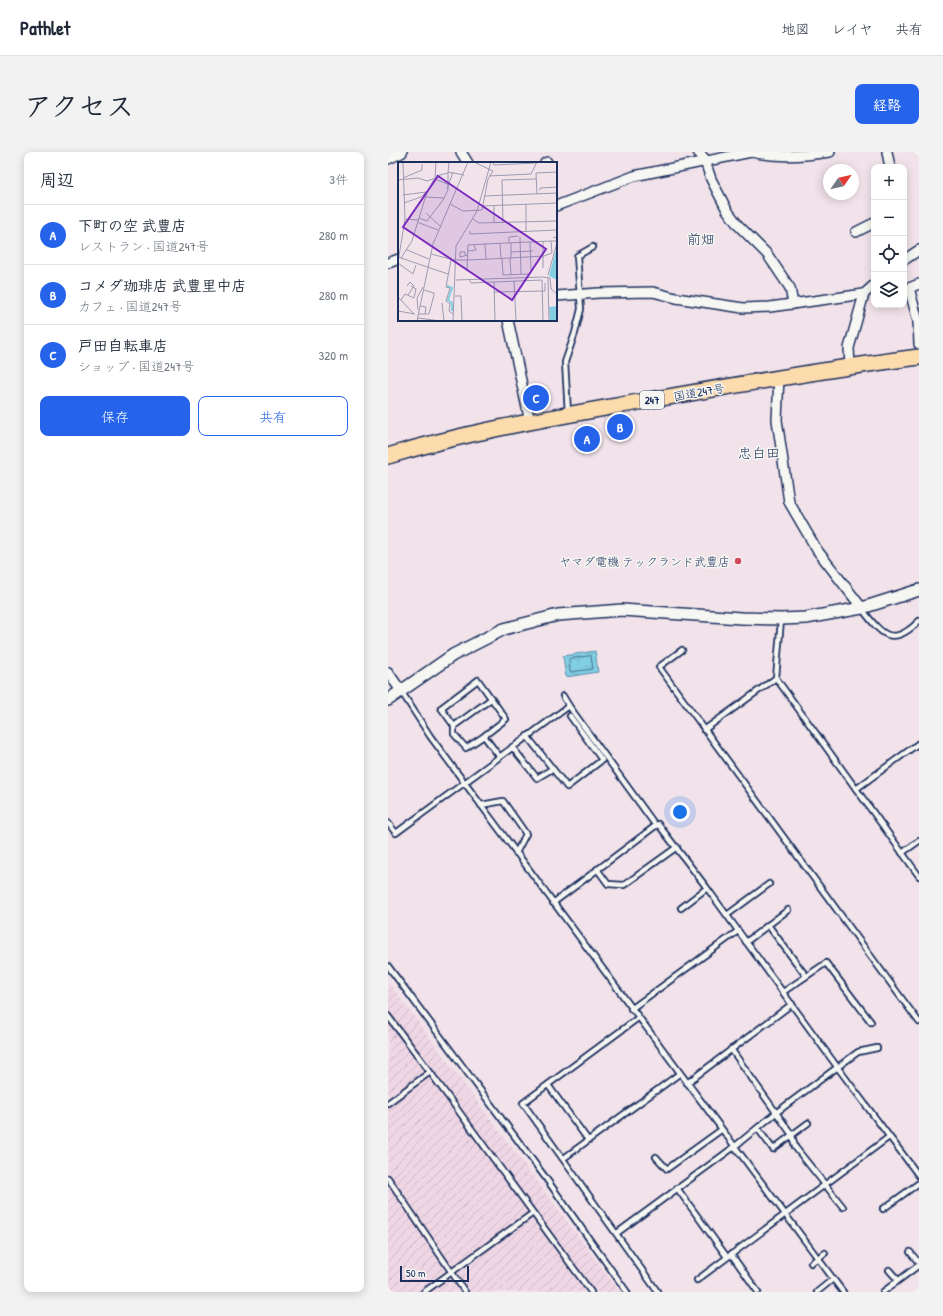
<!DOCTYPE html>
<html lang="ja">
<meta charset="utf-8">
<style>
:root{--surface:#fff;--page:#f2f2f3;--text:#1f2937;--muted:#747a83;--line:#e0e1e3;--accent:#2563eb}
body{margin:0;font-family:"Patrick Hand","Klee One",sans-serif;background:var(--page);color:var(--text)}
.controls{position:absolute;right:12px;top:12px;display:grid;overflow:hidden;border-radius:8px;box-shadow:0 2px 10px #0003}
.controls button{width:36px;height:36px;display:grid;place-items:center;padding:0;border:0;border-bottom:1px solid var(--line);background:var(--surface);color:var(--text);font:20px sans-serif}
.compass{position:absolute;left:435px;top:12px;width:36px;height:36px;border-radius:50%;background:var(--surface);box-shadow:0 2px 10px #0003;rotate:56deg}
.scale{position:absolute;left:12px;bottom:10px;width:69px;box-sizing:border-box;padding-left:4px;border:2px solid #1b2f5e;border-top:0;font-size:11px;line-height:14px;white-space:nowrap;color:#1b2f5e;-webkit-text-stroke:3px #f6f6f2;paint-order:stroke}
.you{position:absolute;left:292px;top:660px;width:14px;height:14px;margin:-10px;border:3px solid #fff;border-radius:50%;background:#1a73e8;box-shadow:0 0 0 6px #1a73e833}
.badge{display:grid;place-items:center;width:26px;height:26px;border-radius:50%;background:var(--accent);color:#fff;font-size:13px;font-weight:700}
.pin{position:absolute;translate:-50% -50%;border:2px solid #fff;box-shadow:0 1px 4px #0006}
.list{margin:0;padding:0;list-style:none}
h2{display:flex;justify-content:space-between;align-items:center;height:52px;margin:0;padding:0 16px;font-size:17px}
h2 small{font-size:13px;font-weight:400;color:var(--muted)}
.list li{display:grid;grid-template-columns:26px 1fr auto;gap:12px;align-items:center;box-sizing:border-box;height:60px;padding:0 16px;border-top:1px solid var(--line)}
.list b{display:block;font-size:15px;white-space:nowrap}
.list p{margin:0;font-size:13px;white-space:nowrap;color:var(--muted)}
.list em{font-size:13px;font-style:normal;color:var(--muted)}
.actions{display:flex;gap:8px;padding:12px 16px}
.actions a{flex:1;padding:9px 0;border:1px solid var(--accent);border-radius:8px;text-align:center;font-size:14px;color:var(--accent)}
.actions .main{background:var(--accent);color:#fff}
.icon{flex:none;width:22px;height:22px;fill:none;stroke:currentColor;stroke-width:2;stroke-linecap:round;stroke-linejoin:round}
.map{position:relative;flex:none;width:531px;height:1140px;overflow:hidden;border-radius:8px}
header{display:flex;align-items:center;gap:24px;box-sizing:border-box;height:56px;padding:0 20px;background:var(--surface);border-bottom:1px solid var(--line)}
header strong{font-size:19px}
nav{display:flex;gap:22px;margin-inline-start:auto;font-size:14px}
.intro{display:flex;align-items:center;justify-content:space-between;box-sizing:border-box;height:96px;padding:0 24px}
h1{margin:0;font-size:28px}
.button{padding:10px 18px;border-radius:8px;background:var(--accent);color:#fff;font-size:14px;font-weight:700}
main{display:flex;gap:24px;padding:0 24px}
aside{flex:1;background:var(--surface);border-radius:8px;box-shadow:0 2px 10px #0003}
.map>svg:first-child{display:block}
</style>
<header>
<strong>Pathlet</strong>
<nav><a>地図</a><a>レイヤ</a><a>共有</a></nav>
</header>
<div class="intro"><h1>アクセス</h1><a class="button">経路</a></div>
<main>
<aside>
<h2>周辺<small>3件</small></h2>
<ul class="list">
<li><span class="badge">A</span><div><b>下町の空 武豊店</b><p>レストラン · 国道247号</p></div><em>280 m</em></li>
<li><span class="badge">B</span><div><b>コメダ珈琲店 武豊里中店</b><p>カフェ · 国道247号</p></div><em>280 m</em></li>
<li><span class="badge">C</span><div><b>戸田自転車店</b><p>ショップ · 国道247号</p></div><em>320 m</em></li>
</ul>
<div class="actions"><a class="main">保存</a><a>共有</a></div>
</aside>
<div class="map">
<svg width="531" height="1140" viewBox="0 0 531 1140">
<defs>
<pattern id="industrial-furrows" width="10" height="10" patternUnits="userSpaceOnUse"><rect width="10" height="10" fill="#efd6e4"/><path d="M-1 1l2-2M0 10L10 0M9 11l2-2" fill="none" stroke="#ccb8c6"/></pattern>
<pattern id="water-ripples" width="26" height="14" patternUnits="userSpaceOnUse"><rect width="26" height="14" fill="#82cfe2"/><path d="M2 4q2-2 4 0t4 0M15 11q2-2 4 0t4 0" fill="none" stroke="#70b2c4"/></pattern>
</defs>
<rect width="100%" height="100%" fill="#f2e3ea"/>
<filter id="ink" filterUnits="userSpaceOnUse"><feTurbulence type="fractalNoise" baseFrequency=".025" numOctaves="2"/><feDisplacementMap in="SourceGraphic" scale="8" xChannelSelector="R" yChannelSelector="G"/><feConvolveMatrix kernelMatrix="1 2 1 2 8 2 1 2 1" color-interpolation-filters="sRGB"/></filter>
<g filter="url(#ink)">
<polygon fill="url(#industrial-furrows)" points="0,830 232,1140 0,1140"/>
<polygon fill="url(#water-ripples)" stroke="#598fad" points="207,499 210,520 178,525 175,504"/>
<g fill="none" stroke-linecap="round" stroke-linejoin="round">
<polygon stroke="#446f93" stroke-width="1" points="203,504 205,517 182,520 181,507"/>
<defs>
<g id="service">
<polyline points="180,261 177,210 187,181 193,157 189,104 205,95"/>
<path d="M474 457C494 483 504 496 531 469"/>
<polyline points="393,468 388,526 531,724"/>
<polyline points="294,498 271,515 531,870"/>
<polyline points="13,539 42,584 76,630 455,1140"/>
<polyline points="175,544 181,554"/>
<polyline points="66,574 103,547"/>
<polyline points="316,578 388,526"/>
<polyline points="96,584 118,567 90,528 53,556 66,574 66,582 78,596 96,584 111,604"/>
<polyline points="139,584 179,635 214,608 182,564"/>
<polyline points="124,595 149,626 164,617"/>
<polyline points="468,637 531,591"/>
<polyline points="93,653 115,649 138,682 128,701"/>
<polyline points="0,671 8,681 181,554 268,674"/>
<polyline points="514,701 531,689"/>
<polyline points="209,717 220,732 236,733 289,695"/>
<polyline points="165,751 270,672 319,736 450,916 531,1024"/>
<polyline points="293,756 319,736"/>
<polyline points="339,763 381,732"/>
<polyline points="380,773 418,824"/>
<polyline points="358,790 400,758"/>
<polyline points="0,814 157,1025 239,1140"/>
<polyline points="395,840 438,811 483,870"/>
<polyline points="243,857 350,779"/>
<polyline points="0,864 42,920 0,951"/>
<polyline points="250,866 135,951 269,1139"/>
<polyline points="343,897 404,983 407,995 455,1055"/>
<polyline points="42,920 203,1140"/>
<polyline points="299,931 404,852"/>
<polyline points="160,933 200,988"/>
<polyline points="370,977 385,997 420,971"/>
<polyline points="268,1005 279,1017 333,978"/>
<polyline points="176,1006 291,922"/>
<polyline points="0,1026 77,1140"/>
<polyline points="289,1036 339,1105"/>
<polyline points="495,1057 531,1031"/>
<polyline points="229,1081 346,995 389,960 470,900 489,896"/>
<polyline points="522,1100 531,1111"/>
<polyline points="343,1102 370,1140"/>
<polyline points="423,1111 437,1101"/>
<polyline points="501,1118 510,1128"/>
<polyline points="309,1128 501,985"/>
<polyline points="36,1140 145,1061"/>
<polyline points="429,1140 445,1127"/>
<polyline points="495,1140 531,1113"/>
</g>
<g id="minor">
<polyline points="73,0 80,11"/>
<polyline points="310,0 316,6 323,27 339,58 350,73 379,102 402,136 405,152"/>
<path d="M363 0C389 6 416 4 442 0"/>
<polyline points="499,0 502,15"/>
<polyline points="157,11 159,10"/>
<polyline points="168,54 246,24 363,0"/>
<polyline points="468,80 486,71"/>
<polyline points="516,108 531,98"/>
<polyline points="0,111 11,107"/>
<polyline points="521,136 530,169 531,192"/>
<polyline points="516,138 531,132"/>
<polyline points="168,144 211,141 265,140 288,146 355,156 382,155 476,142 486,133"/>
<polyline points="120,168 142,270"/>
<polyline points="462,214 461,196 476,142"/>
<polyline points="391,225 389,268 401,350 429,398 474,456"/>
<polyline points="0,520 13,539"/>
</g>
<g id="tertiary">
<polyline points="0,6 13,0"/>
<polyline points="0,548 65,503 116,477 170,463 234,458 353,466 393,467 418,466 474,456 531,438"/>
</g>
<path id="trunk" d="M0 304C82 279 167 265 251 250 344 234 437 217 531 205"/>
</defs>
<use href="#service" stroke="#1b2f5e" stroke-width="8"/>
<use href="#minor" stroke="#1b2f5e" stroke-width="12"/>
<use href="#tertiary" stroke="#1b2f5e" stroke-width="14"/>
<use href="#trunk" stroke="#1b2f5e" stroke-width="18"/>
<use href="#service" stroke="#f6f6f2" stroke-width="4.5"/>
<use href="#minor" stroke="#f6f6f2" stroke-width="9"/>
<use href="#tertiary" stroke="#f6f6f2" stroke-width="11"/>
<use href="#trunk" stroke="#fcdcac" stroke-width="15"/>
</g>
</g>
<circle fill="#d1495b" stroke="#f6f6f2" stroke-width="1.5" cx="350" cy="409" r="4"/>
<g text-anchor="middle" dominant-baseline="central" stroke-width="3" stroke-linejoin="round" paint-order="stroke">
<rect fill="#f6f6f2" stroke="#5d6b8a" stroke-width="1" x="252" y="239" width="24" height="18" rx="3"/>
<g font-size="11" font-weight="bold" fill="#1b2f5e">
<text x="264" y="248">247</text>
</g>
<g font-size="12" fill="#1b2f5e" stroke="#f6f6f2">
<text transform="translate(311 240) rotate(-10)">国道247号</text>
</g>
<g font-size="12" fill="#1b2f5e" stroke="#f6f6f2" text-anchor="end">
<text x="342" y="409">ヤマダ電機 テックランド武豊店</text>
</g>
<g font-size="14" fill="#1b2f5e" stroke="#f6f6f2">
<text x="313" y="86">前畑</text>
<text x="371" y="300">忠白田</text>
</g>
</g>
<g transform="translate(10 10)">
<rect width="159" height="159" fill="#f2e3ea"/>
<path d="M159 84V118L151 114ZM159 144V159H152L151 145Z" fill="#82cfe2"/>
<path fill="none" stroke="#82cfe2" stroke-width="2" d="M49 124 54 126 50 138 54 141V149"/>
<path fill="none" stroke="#9c9bb2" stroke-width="1" d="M95 0 96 3 138 1M50 10 66 13M38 14 50 11 51 0M91 14 133 12 139 0M5 16 24 8V2M37 17 49 22M0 18 20 16 29 19 37 16 38 0H23M49 27 55 10M142 28V26L159 25M139 32 138 11 159 10M5 33 28 30M86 34 159 31M27 35 46 36M6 41 23 35 31 27 36 17M52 42 65 49 84 48 90 17 95 9 76 0M128 42V70M84 44 159 41M96 44V61M28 51 42 64M21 56 29 59 45 38 50 28V11M7 57 20 58M75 57 81 61 159 59M19 60 40 68M105 61 104 18 138 17M72 69V72L159 68M122 75 123 112M153 79H158L159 76 155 75M132 80 133 108M102 81 103 97M111 81V75L120 74M113 81V96M9 88 31 97M70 89 78 88 76 83M113 90 135 89M33 92 56 98H70L112 96 146 94 154 91 153 79 87 82 88 97M67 93V90H62V95L70 93M0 95 50 112M3 96 14 79 29 30M104 96 105 113 131 112M112 96 113 113M53 98 48 125 52 126 48 139 52 142 51 149 55 152M0 100 7 57 5 0M0 101 15 112 18 103M145 106V79M69 108 70 83 87 82M150 113 159 81M150 116 151 159M71 117 73 121 96 120 97 159M58 118 145 115 152 116 153 127 159 132M116 119 118 159M96 120 144 118 145 159M9 124 12 120 16 124 10 133M96 130 147 129V121M57 134H63L64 159M0 135 16 152M3 138 7 132 16 136 18 127 13 124M44 141 46 159M22 144 28 145 27 152M20 148 19 136 25 125M0 149 17 152M21 152H31L36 133V131L26 128M20 156 43 159M19 159 35 82 70 0M55 159 58 84 79 49 93 0"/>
<path fill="#7b2cbf" fill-opacity="0.15" stroke="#7b2cbf" stroke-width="2" d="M40 14 148 87 114 138 5 65Z"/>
<rect width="159" height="159" fill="none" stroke="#1b2f5e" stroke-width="2"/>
</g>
</svg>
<div class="controls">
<button>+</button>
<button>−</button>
<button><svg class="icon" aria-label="locate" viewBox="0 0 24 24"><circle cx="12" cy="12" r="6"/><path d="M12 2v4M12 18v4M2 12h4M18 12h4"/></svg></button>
<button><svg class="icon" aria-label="layers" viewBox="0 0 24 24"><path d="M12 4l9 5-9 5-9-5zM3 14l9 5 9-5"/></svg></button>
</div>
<svg class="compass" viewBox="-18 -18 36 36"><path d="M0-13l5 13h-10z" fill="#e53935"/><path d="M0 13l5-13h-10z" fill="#747a83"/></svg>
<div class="scale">50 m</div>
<div class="you"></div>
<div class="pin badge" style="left:199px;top:287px">A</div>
<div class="pin badge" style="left:232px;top:275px">B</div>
<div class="pin badge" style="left:148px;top:246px">C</div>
</div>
</main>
